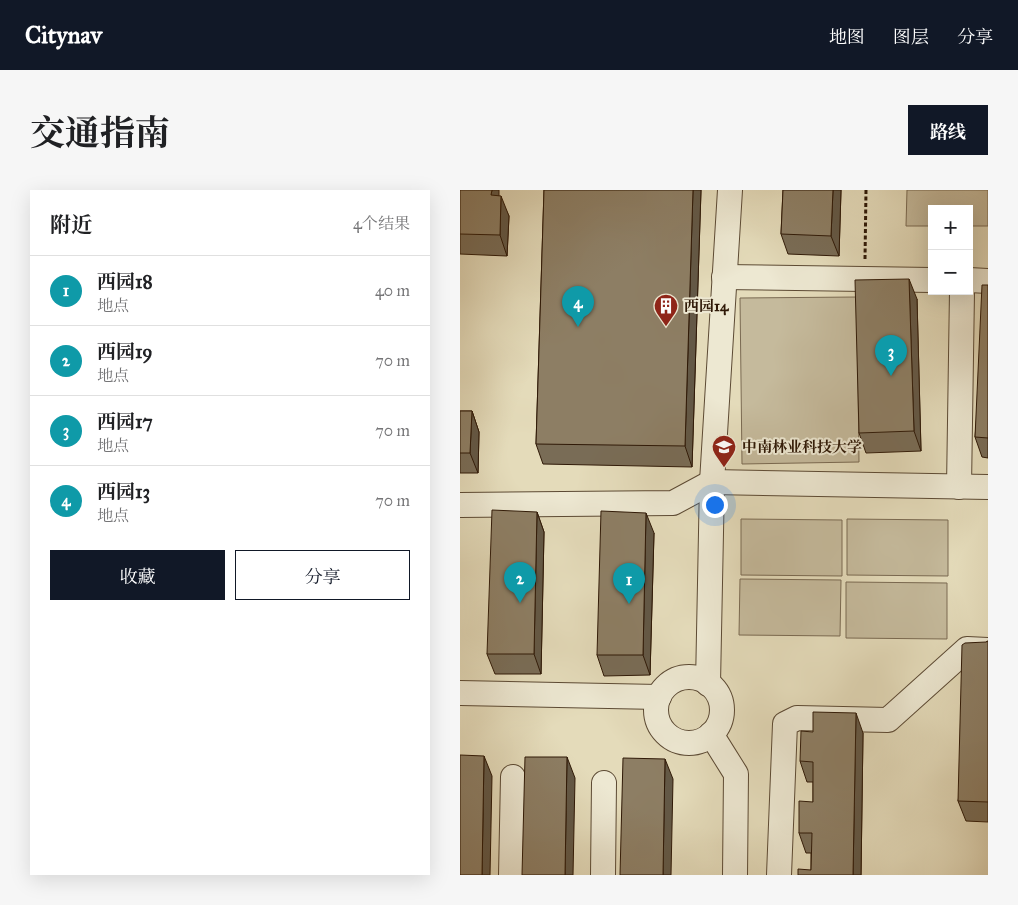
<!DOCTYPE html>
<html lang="zh">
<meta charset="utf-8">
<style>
:root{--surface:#fff;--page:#f6f6f6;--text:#202124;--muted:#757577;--line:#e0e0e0;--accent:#111827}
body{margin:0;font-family:"IM FELL Great Primer","Noto Serif SC",serif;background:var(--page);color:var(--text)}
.controls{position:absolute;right:15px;top:15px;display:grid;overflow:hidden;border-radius:0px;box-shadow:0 5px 20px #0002}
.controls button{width:45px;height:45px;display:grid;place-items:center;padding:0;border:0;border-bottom:1px solid var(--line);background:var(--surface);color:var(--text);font:25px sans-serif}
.you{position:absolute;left:254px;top:314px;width:18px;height:18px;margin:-12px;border:4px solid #fff;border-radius:50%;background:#1a73e8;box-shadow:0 0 0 8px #1a73e833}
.badge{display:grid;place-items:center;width:32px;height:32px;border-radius:50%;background:var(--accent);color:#fff;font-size:16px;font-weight:700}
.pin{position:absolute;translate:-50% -41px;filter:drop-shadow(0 1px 2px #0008)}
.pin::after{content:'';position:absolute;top:26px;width:18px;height:15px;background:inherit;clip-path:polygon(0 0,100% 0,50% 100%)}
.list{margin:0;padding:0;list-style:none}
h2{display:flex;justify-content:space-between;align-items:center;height:65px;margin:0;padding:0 20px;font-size:21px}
h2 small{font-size:16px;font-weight:400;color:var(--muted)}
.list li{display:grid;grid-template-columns:32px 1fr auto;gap:15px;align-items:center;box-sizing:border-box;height:70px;padding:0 20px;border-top:1px solid var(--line)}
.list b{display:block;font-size:19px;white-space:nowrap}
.list p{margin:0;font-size:16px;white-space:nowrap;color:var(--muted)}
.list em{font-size:16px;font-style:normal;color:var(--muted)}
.actions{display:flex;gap:10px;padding:15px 20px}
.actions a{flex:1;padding:11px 0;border:1px solid var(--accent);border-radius:0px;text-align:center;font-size:18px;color:var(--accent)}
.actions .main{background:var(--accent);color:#fff}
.map{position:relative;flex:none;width:528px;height:685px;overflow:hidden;border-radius:0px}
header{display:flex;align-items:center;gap:30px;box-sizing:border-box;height:70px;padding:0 25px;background:var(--accent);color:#fff}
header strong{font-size:24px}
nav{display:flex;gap:28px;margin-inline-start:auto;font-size:18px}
.intro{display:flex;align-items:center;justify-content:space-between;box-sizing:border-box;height:120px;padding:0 30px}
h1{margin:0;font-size:35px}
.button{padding:12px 22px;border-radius:0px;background:var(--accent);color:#fff;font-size:18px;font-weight:700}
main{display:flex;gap:30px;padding:0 30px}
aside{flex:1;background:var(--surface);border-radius:0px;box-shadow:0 5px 20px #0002}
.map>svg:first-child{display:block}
</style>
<header>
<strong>Citynav</strong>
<nav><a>地图</a><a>图层</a><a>分享</a></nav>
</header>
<div class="intro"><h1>交通指南</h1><a class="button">路线</a></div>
<main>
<aside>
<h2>附近<small>4个结果</small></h2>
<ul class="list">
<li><span class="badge" style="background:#0f9aa8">1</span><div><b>西园18</b><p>地点</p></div><em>40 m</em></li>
<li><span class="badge" style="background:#0f9aa8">2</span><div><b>西园19</b><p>地点</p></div><em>70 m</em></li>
<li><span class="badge" style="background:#0f9aa8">3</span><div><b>西园17</b><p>地点</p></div><em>70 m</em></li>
<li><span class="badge" style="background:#0f9aa8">4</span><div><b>西园13</b><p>地点</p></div><em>70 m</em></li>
</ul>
<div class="actions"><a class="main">收藏</a><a>分享</a></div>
</aside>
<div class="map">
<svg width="528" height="685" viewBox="0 0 528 685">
<rect width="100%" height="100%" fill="#e4dbba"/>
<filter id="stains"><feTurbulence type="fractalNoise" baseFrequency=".004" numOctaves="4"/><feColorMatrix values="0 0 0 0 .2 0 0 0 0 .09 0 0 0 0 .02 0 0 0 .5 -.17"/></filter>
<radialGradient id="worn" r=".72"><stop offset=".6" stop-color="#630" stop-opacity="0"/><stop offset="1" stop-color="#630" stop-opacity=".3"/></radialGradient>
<g fill="#c5ba9c" stroke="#7a6a52">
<polygon points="447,0 528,0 528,36 509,36 509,19 472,19 472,36 446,36"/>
<polygon points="397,107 399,272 282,274 280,108"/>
<polygon points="281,329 382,330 382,386 281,385"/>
<polygon points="387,329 488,330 488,386 387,385"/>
<polygon points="280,389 381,390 380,446 279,445"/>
<polygon points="386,392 487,393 487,449 386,448"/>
</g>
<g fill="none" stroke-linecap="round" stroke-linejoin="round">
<defs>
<g id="minor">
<polyline points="264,87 472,90"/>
<polyline points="509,90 528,91"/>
<polyline points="499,297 502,101"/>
<polyline points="0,315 213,313 252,292 528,297"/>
<circle cx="229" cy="520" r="33"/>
<polyline points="248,494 252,292 270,0"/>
<polyline points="0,503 199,507"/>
<polyline points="251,544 276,584 275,685"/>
<polyline points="51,685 53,587"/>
<polyline points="143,685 144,593"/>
<polyline points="319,685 325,534 337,528 428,530 507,459 528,460"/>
</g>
</defs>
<use href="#minor" stroke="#5c4a34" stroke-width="26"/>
<polyline stroke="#2f1907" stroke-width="3" stroke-dasharray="4 2.5" stroke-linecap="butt" points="405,69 406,0"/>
<use href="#minor" stroke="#ede8d2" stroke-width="24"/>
</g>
<g fill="#796c56" stroke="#2f1907">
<polygon points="0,0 39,6 49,26 47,66 0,64"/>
<polygon points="84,0 241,0 232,277 83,274 76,254"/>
<polygon points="323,0 381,0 379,66 328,64 321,44"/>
<polygon points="528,95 528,268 522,267 515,247"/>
<polygon points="457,109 461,261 406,263 399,243"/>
<polygon points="0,221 12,221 19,242 18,283 0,283"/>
<polygon points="77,322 84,342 81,484 35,484 27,464"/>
<polygon points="194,343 190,485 144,486 137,465"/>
<polygon points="528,451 528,632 506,631 498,611 526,452"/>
<polygon points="403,543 401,685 338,685 351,680 351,663 346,663 339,643 353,612 353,592 347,592 340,571"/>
</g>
<g fill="#635846" stroke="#2f1907">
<polygon points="32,0 39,0 39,26 31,5"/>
<polygon points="233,0 241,0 232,277 225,256"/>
<polygon points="373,0 381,0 379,66 371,46"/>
<polygon points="41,6 49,26 47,66 40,45"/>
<polygon points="449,89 457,109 461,261 454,241"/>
<polygon points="12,221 19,242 18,283 10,263"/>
<polygon points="77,322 84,342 81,484 74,464"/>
<polygon points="186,323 194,343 190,485 183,465"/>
<polygon points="396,523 403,543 401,685 393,685"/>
<polygon points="24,566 32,586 30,685 22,685"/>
<polygon points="107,567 115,588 113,685 105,685"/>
<polygon points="205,569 213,589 211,685 203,685"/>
</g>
<g fill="#8d7e64" stroke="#2f1907">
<polygon points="0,0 32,0 31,5 41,6 40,45 0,44"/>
<polygon points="84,0 233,0 225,256 76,254"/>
<polygon points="323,0 373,0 371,46 321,44"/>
<polygon points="449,89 454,241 399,243 395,90"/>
<polygon points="522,95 528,95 528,248 515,247"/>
<polygon points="0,221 12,221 10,263 0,263"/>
<polygon points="32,320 77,322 74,464 27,464"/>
<polygon points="141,321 186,323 183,465 137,465"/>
<polygon points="528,451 528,612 498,611 502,455 505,453 526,452"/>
<polygon points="353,522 396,523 393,685 338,685 338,679 351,680 352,643 339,643 339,611 353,612 353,572 340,571 341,541 353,542"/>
<polygon points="0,565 24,566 22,685 0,685"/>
<polygon points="65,567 107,567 105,685 62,685"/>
<polygon points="163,568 205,569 203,685 160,685"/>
</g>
<defs>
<symbol id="building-pin" viewBox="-11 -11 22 30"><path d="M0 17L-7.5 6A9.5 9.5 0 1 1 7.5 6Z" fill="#8f2418" stroke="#ede8d2"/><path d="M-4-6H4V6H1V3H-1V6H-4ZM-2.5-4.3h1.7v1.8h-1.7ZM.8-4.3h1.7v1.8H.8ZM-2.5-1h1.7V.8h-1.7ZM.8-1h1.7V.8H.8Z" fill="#fff"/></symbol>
<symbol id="university-pin" viewBox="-11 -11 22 30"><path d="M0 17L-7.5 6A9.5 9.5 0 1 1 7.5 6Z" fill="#8f2418" stroke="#ede8d2"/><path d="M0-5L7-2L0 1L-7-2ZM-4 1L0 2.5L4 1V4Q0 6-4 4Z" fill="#fff"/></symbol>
</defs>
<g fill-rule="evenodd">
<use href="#building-pin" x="192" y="102" width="28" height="38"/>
<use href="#university-pin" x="250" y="243" width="28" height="38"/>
</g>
<g text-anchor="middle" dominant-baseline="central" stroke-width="4" stroke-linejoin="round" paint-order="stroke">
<g font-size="15" font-weight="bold" fill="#2f1907" stroke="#ede8d2" text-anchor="start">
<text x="224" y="116">西园14</text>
<text x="282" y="257">中南林业科技大学</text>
</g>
</g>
<rect width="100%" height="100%" filter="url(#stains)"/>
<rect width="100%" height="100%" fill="url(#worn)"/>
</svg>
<div class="controls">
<button>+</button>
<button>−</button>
</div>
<div class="you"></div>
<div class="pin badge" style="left:169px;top:414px;background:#0f9aa8">1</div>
<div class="pin badge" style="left:60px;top:413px;background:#0f9aa8">2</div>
<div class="pin badge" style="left:431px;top:186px;background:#0f9aa8">3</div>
<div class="pin badge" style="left:118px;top:137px;background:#0f9aa8">4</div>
</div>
</main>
